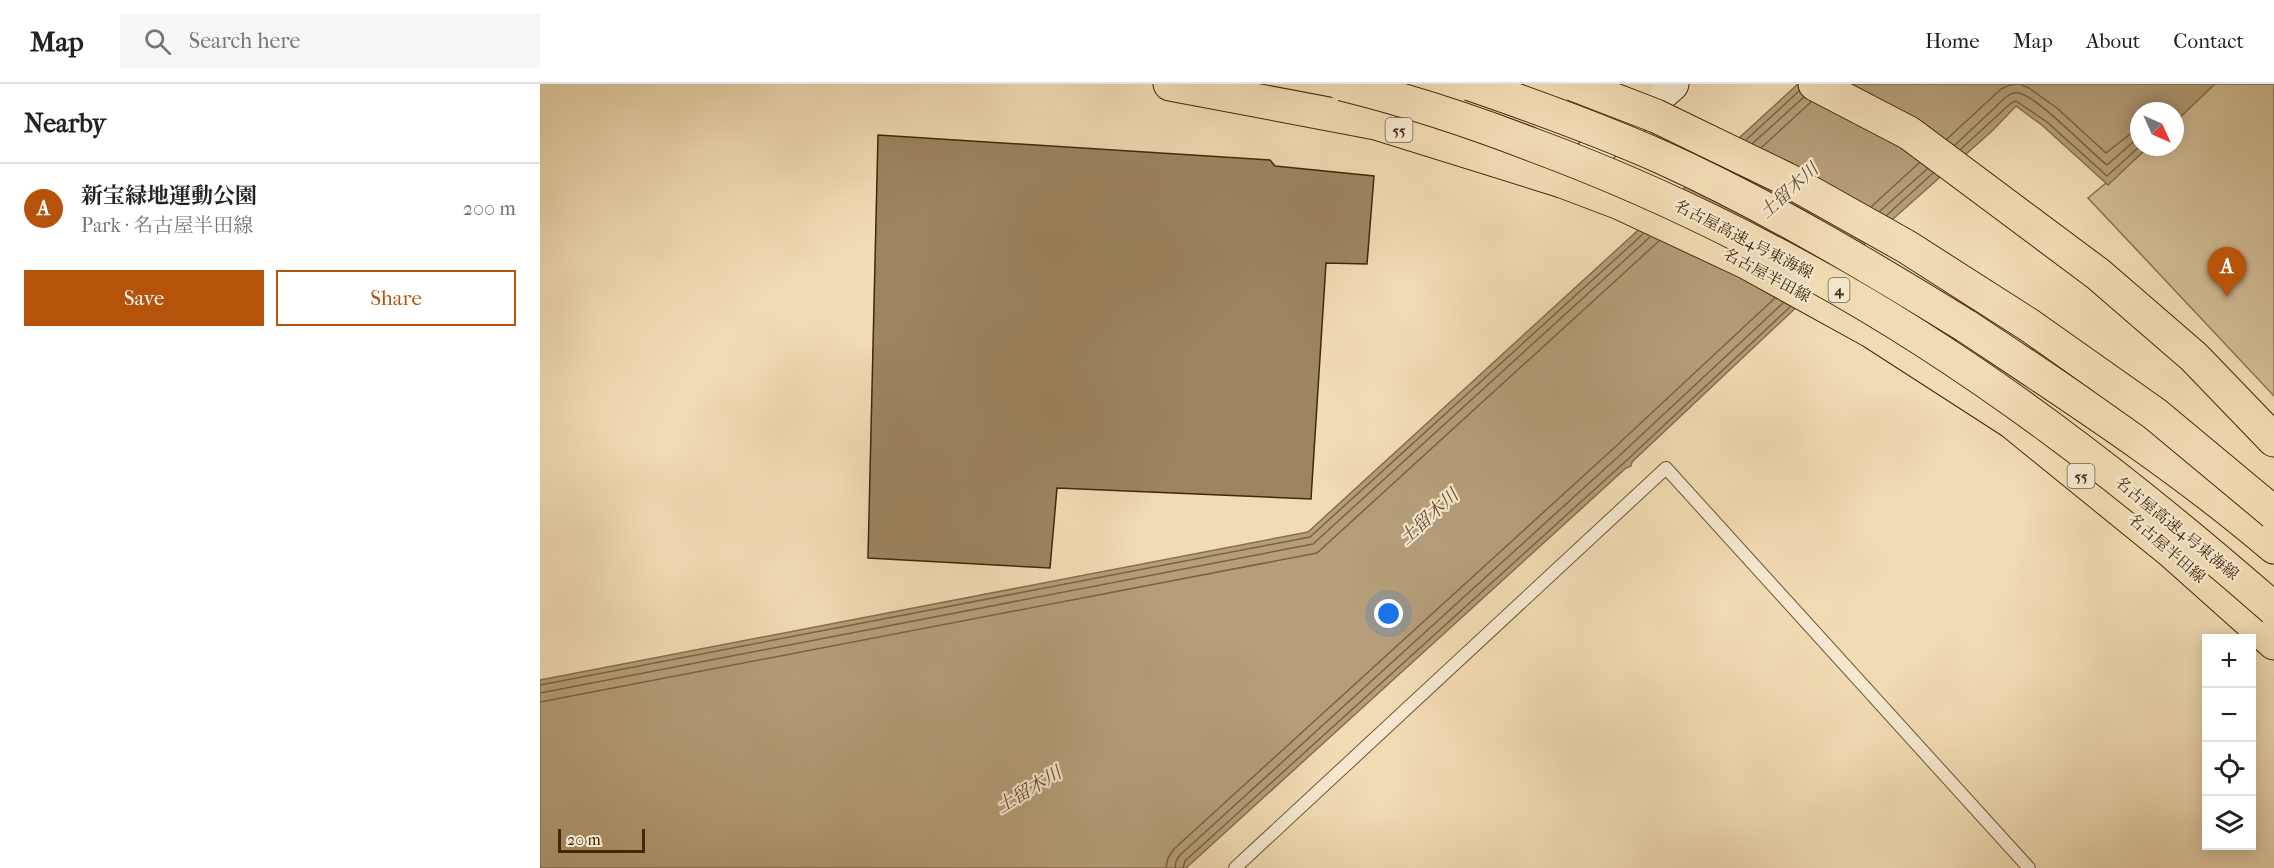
<!DOCTYPE html>
<meta charset="utf-8">
<style>
:root{--surface:#fff;--page:#f6f6f6;--text:#222;--muted:#767676;--line:#e0e0e0;--accent:#b45309}
body{margin:0;font-family:"IM FELL French Canon","Noto Serif JP",serif;background:var(--page);color:var(--text)}
.controls{position:absolute;right:18px;bottom:18px;display:grid;overflow:hidden;border-radius:0px;box-shadow:0 3px 15px #0003}
.controls button{width:54px;height:54px;display:grid;place-items:center;padding:0;border:0;border-bottom:2px solid var(--line);background:var(--surface);color:var(--text);font:30px sans-serif}
.compass{position:absolute;left:1590px;top:18px;width:54px;height:54px;border-radius:50%;background:var(--surface);box-shadow:0 3px 15px #0003;rotate:135deg}
.scale{position:absolute;left:18px;bottom:15px;width:87px;box-sizing:border-box;padding-left:6px;border:3px solid #412807;border-top:0;font-size:16px;line-height:21px;white-space:nowrap;color:#412807;-webkit-text-stroke:4px #f6e8ce;paint-order:stroke}
.you{position:absolute;left:849px;top:530px;width:21px;height:21px;margin:-15px;border:4px solid #fff;border-radius:50%;background:#1a73e8;box-shadow:0 0 0 9px #1a73e833}
.badge{display:grid;place-items:center;width:39px;height:39px;border-radius:50%;background:var(--accent);color:#fff;font-size:20px;font-weight:700}
.pin{position:absolute;translate:-50% -50px;filter:drop-shadow(0 2px 3px #0008)}
.pin::after{content:'';position:absolute;top:32px;width:21px;height:18px;background:inherit;clip-path:polygon(0 0,100% 0,50% 100%)}
.list{margin:0;padding:0;list-style:none}
h2{display:flex;justify-content:space-between;align-items:center;height:78px;margin:0;padding:0 24px;font-size:26px}
h2 small{font-size:20px;font-weight:400;color:var(--muted)}
.list li{display:grid;grid-template-columns:39px 1fr auto;gap:18px;align-items:center;box-sizing:border-box;height:90px;padding:0 24px;border-top:2px solid var(--line)}
.list b{display:block;font-size:22px;white-space:nowrap}
.list p{margin:0;font-size:20px;white-space:nowrap;color:var(--muted)}
.list em{font-size:20px;font-style:normal;color:var(--muted)}
.actions{display:flex;gap:12px;padding:18px 24px}
.actions a{flex:1;padding:14px 0;border:2px solid var(--accent);border-radius:0px;text-align:center;font-size:21px;color:var(--accent)}
.actions .main{background:var(--accent);color:#fff}
.icon{flex:none;width:33px;height:33px;fill:none;stroke:currentColor;stroke-width:2;stroke-linecap:round;stroke-linejoin:round}
.map{position:relative;flex:none;width:1734px;height:784px;overflow:hidden}
header{display:flex;align-items:center;gap:36px;box-sizing:border-box;height:84px;padding:0 30px;background:var(--surface);border-bottom:2px solid var(--line)}
header strong{font-size:28px}
nav{display:flex;gap:33px;margin-inline-start:auto;font-size:21px}
.search{width:420px;height:54px;background:var(--page);display:flex;align-items:center;gap:15px;box-sizing:border-box;padding:0 21px;border-radius:0px;color:var(--muted);font-size:22px}
main{display:flex}
aside{flex:1;background:var(--surface)}
.map>svg:first-child{display:block}
</style>
<header>
<strong>Map</strong>
<div class="search"><svg class="icon" aria-label="search" viewBox="0 0 24 24"><circle cx="10" cy="10" r="6"/><path d="M15 15l6 6"/></svg>Search here</div>
<nav><a>Home</a><a>Map</a><a>About</a><a>Contact</a></nav>
</header>
<main>
<aside>
<h2>Nearby<small></small></h2>
<ul class="list">
<li><span class="badge">A</span><div><b>新宝緑地運動公園</b><p>Park · 名古屋半田線</p></div><em>200 m</em></li>
</ul>
<div class="actions"><a class="main">Save</a><a>Share</a></div>
</aside>
<div class="map">
<svg width="1734" height="784" viewBox="0 0 1734 784">
<rect width="100%" height="100%" fill="#f1dbb4"/>
<filter id="stains"><feTurbulence type="fractalNoise" baseFrequency=".00333" numOctaves="4"/><feColorMatrix values="0 0 0 0 .2 0 0 0 0 .09 0 0 0 0 .02 0 0 0 .5 -.17"/></filter>
<radialGradient id="worn" r=".72"><stop offset=".6" stop-color="#630" stop-opacity="0"/><stop offset="1" stop-color="#630" stop-opacity=".3"/></radialGradient>
<polygon fill="#d3bd97" stroke="#8a724f" stroke-width="1.5" points="1546,0 1734,0 1734,312 1548,114 1609,63 1635,63 1635,27 1599,27"/>
<polygon fill="#b59e79" stroke="#876f4b" stroke-width="1.5" points="1258,0 1675,0 1635,38 1635,27 1599,27 1599,63 1608,63 1568,101 1503,42 1476,22 1452,47 1300,182 1092,378 1091,382 1086,384 646,784 0,784 0,596 768,448"/>
<g fill="none" stroke-linecap="round" stroke-linejoin="round">
<g stroke="#7b6340" stroke-width="1.5">
<polyline points="1407,55 1461,5 1470,1 1479,0 1489,4 1518,25 1566,69 1599,43"/>
<polyline points="1206,56 1259,7"/>
<polyline points="1213,59 1264,13"/>
<path d="M1415 61 1466 13C1470 10 1474 8 1479 9 1498 13 1549 67 1567 81L1599 53"/>
<polyline points="1222,63 1271,18"/>
<polyline points="1421,65 1471,19 1476,17 1507,38 1567,92 1599,63"/>
<polyline points="1332,122 1379,79"/>
<polyline points="1340,127 1387,85"/>
<polyline points="1347,131 1393,89"/>
<polyline points="0,601 770,453 1103,150"/>
<polyline points="0,609 773,460 1110,153"/>
<polyline points="0,618 777,469 1119,157"/>
<polyline points="626,784 628,774 634,765 1074,364 1235,214"/>
<polyline points="635,784 636,777 640,771 1080,371 1243,219"/>
<polyline points="643,784 645,777 1086,377 1250,223"/>
</g>
</g>
<polygon fill="#9d8561" stroke="#412807" stroke-width="1.5" points="338,51 730,76 735,82 834,92 827,180 786,179 771,415 517,404 510,484 328,474"/>
<g fill="none" stroke-linecap="round" stroke-linejoin="round">
<defs>
<polyline id="lane" points="695,784 1126,384 1489,784"/>
<polyline id="secondary" points="1022,97 1132,0"/>
<g id="primary">
<polyline points="630,0 836,39 1022,97 1080,119 1206,178 1331,247 1472,338 1632,468 1734,559"/>
<polyline points="1275,0 1369,49 1558,190 1654,273 1734,356"/>
<polyline points="1076,48 1096,0"/>
</g>
<g id="highway">
<path d="M1426 242C1531 312 1638 381 1734 463"/>
<polyline points="1472,338 1521,366"/>
</g>
</defs>
<use href="#lane" stroke="#6d5532" stroke-width="14"/>
<use href="#secondary" stroke="#412807" stroke-width="35"/>
<use href="#primary" stroke="#412807" stroke-width="35"/>
<use href="#highway" stroke="#412807" stroke-width="35"/>
<use href="#lane" stroke="#f6e8ce" stroke-width="12"/>
<use href="#secondary" stroke="#f6e8ce" stroke-width="33"/>
<use href="#primary" stroke="#f1dbb4" stroke-width="33"/>
<use href="#highway" stroke="#f1dbb4" stroke-width="33"/>
<defs>
<g id="highway-bridge">
<path d="M802 0C867 16 931 37 993 61 1088 96 1180 139 1269 188 1437 280 1590 399 1734 525"/>
<path d="M930 0C994 22 1058 45 1121 73 1227 121 1327 181 1426 242"/>
<polyline points="1033,0 1116,32 1246,95 1367,163 1489,241 1615,330 1734,429"/>
</g>
</defs>
<use href="#highway-bridge" stroke="#412807" stroke-width="35" stroke-linecap="butt"/>
<use href="#highway-bridge" stroke="#f1dbb4" stroke-width="33"/>
</g>
<g text-anchor="middle" dominant-baseline="central" stroke-width="4.5" stroke-linejoin="round" paint-order="stroke">
<g fill="#f6e8ce" stroke="#776243" stroke-width="1.5">
<rect x="845.5" y="34" width="27" height="24" rx="4.5"/>
<rect x="1288.5" y="194" width="21" height="24" rx="4.5"/>
<rect x="1527.5" y="380" width="27" height="24" rx="4.5"/>
</g>
<g font-size="15" font-weight="bold" fill="#412807">
<text x="859" y="46">55</text>
<text x="1299" y="206">4</text>
<text x="1541" y="392">55</text>
</g>
<g font-size="16" fill="#412807" stroke="#f6e8ce">
<text transform="translate(1204 155) rotate(27)">名古屋高速4号東海線</text>
<text transform="translate(1227 191) rotate(28)">名古屋半田線</text>
<text transform="translate(1637 444) rotate(39)">名古屋高速4号東海線</text>
<text transform="translate(1627 464) rotate(41)">名古屋半田線</text>
</g>
<g font-size="18" font-style="italic" fill="#644b29" stroke="#f6e8ce">
<text transform="translate(1249 107) rotate(-42)">土留木川</text>
<text transform="translate(889 433) rotate(-42)">土留木川</text>
<text transform="translate(489 706) rotate(-31)">土留木川</text>
</g>
</g>
<rect width="100%" height="100%" filter="url(#stains)"/>
<rect width="100%" height="100%" fill="url(#worn)"/>
</svg>
<div class="controls">
<button>+</button>
<button>−</button>
<button><svg class="icon" aria-label="locate" viewBox="0 0 24 24"><circle cx="12" cy="12" r="6"/><path d="M12 2v4M12 18v4M2 12h4M18 12h4"/></svg></button>
<button><svg class="icon" aria-label="layers" viewBox="0 0 24 24"><path d="M12 4l9 5-9 5-9-5zM3 14l9 5 9-5"/></svg></button>
</div>
<svg class="compass" viewBox="-18 -18 36 36"><path d="M0-13l5 13h-10z" fill="#e53935"/><path d="M0 13l5-13h-10z" fill="#767676"/></svg>
<div class="scale">20 m</div>
<div class="you"></div>
<div class="pin badge" style="left:1687px;top:213px">A</div>
</div>
</main>
